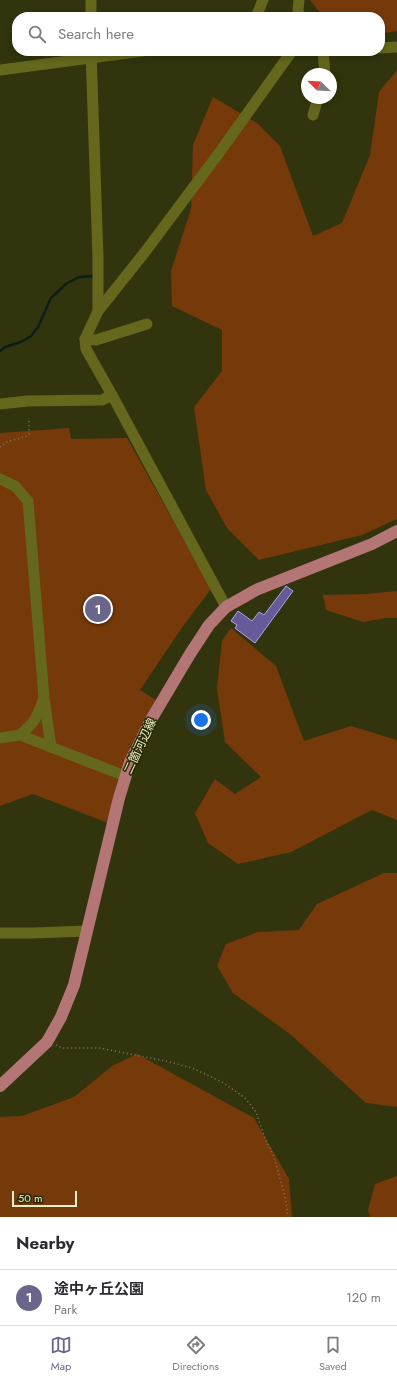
<!DOCTYPE html>
<meta charset="utf-8">
<style>
:root{--surface:#fff;--page:#f2f2f3;--text:#2b2b33;--muted:#7c7c81;--line:#e1e1e2;--accent:#6a658b}
body{margin:0;font-family:Jost,"Noto Sans JP",sans-serif;background:var(--page);color:var(--text)}
.compass{position:absolute;left:301px;top:68px;width:36px;height:36px;border-radius:50%;background:var(--surface);box-shadow:0 2px 6px #0003;rotate:294deg}
.scale{position:absolute;left:12px;bottom:10px;width:65px;box-sizing:border-box;padding-left:4px;border:2px solid #edf0cc;border-top:0;font-size:11px;line-height:14px;white-space:nowrap;color:#edf0cc;-webkit-text-stroke:3px #282902;paint-order:stroke}
.you{position:absolute;left:201px;top:720px;width:14px;height:14px;margin:-10px;border:3px solid #fff;border-radius:50%;background:#1a73e8;box-shadow:0 0 0 6px #1a73e833}
.badge{display:grid;place-items:center;width:26px;height:26px;border-radius:50%;background:var(--accent);color:#fff;font-size:13px;font-weight:700}
.pin{position:absolute;translate:-50% -50%;border:2px solid #fff;box-shadow:0 1px 4px #0006}
.list{margin:0;padding:0;list-style:none}
h2{display:flex;justify-content:space-between;align-items:center;height:52px;margin:0;padding:0 16px;font-size:17px}
h2 small{font-size:13px;font-weight:400;color:var(--muted)}
.list li{display:grid;grid-template-columns:26px 1fr auto;gap:12px;align-items:center;box-sizing:border-box;height:56px;padding:0 16px;border-top:1px solid var(--line)}
.list b{display:block;font-size:15px;white-space:nowrap}
.list p{margin:0;font-size:13px;white-space:nowrap;color:var(--muted)}
.list em{font-size:13px;font-style:normal;color:var(--muted)}
.icon{flex:none;width:22px;height:22px;fill:none;stroke:currentColor;stroke-width:2;stroke-linecap:round;stroke-linejoin:round}
.map{position:relative;flex:none;width:397px;height:1217px;overflow:hidden}
.search{position:absolute;background:var(--surface);box-shadow:0 2px 6px #0003;left:12px;right:12px;top:12px;height:44px;display:flex;align-items:center;gap:10px;box-sizing:border-box;padding:0 14px;border-radius:16px;color:var(--muted);font-size:15px}
.sheet{height:108px;background:var(--surface)}
nav{display:flex;justify-content:space-around;align-items:center;box-sizing:border-box;height:56px;border-top:1px solid var(--line);background:var(--surface);font-size:11px;color:var(--muted)}
nav a{display:grid;justify-items:center;gap:2px}
nav .on{color:var(--accent)}
.map>svg:first-child{display:block}
</style>
<div class="map">
<svg width="397" height="1217" viewBox="0 0 397 1217">
<rect width="100%" height="100%" fill="#32340d"/>
<g fill="#76390a">
<polygon points="310,0 397,0 397,31 385,33 380,31 380,17 331,17 322,15"/>
<polygon points="397,70 397,519 362,535 259,560 227,528 206,490 194,407 222,371 222,330 172,306 171,271 191,209 193,145 213,97 257,123 280,146 313,236 342,223 370,155 379,92"/>
<polygon points="69,428 71,439 127,438 211,589 181,629 140,690 156,700 131,745 117,783 108,823 33,794 0,806 0,433"/>
<polygon points="397,591 397,618 387,618 363,622 326,610 323,595 366,594"/>
<polygon points="231,628 276,666 304,741 351,726 397,740 397,820 372,810 291,852 238,864 208,843 195,813 215,779 235,794 261,777 225,742 217,689 222,641"/>
<polygon points="384,873 397,873 397,1107 366,1103 290,1034 233,993 217,966 226,944 258,932 299,930 317,904"/>
<polygon points="137,1054 254,1118 289,1179 292,1217 0,1217 0,1117 22,1116 74,1097 112,1066"/>
<polygon points="397,1176 397,1217 370,1217 368,1210 375,1184"/>
</g>
<g fill="none" stroke-linecap="round" stroke-linejoin="round">
<polyline stroke="#092019" stroke-width="2.5" points="0,351 5,347 21,342 31,336 38,327 51,298 66,284 79,277 94,276 94,275"/>
</g>
<polygon fill="#665b98" stroke="#b0a5e8" points="286,586 293,591 255,643 235,628 237,625 231,621 238,611 252,621 259,612 264,615"/>
<g fill="none" stroke-linecap="round" stroke-linejoin="round">
<g stroke="#7e815b" stroke-width="1.5" stroke-dasharray="1 3" stroke-linecap="butt">
<polyline points="0,447 7,442 27,436 29,434 29,418"/>
<polyline points="56,1045 62,1048 99,1048 166,1061 192,1068 222,1082 245,1098 256,1112 265,1138 274,1157 285,1196 288,1217"/>
</g>
<g stroke="#64671c" stroke-width="11">
<polyline points="299,0 298,10 300,17"/>
<polyline points="91,17 91,0"/>
<polyline points="256,17 263,0"/>
<polyline points="380,48 397,47"/>
<polyline points="91,51 98,258 98,311"/>
<polyline points="323,51 325,74"/>
<polyline points="0,70 143,51"/>
<polyline points="313,115 318,98"/>
<polyline points="85,339 96,340 147,324"/>
<polyline points="0,404 27,401 102,400 112,395"/>
<polyline points="0,479 15,486 28,501 44,698 51,747"/>
<polyline points="226,607 112,395 86,349 85,339 98,311 145,252 219,153 292,51"/>
<path d="M20 735C34 723 37 718 43 700"/>
<polyline points="0,738 20,735 125,776"/>
<polyline points="0,933 33,933 87,931"/>
</g>
<polyline stroke="#b47575" stroke-width="12" points="0,1086 47,1042 61,1017 74,985 119,798 130,762 152,718 190,654 209,625 226,607 256,590 372,544 397,531"/>
</g>
<g text-anchor="middle" dominant-baseline="central" stroke-width="3" stroke-linejoin="round" paint-order="stroke">
<g font-size="12" fill="#edf0cc" stroke="#282902">
<text transform="translate(140 746) rotate(-65)">二箇河辺線</text>
</g>
</g>
</svg>
<svg class="compass" viewBox="-18 -18 36 36"><path d="M0-13l5 13h-10z" fill="#e53935"/><path d="M0 13l5-13h-10z" fill="#7c7c81"/></svg>
<div class="scale">50 m</div>
<div class="you"></div>
<div class="pin badge" style="left:98px;top:609px">1</div>
<div class="search"><svg class="icon" aria-label="search" viewBox="0 0 24 24"><circle cx="10" cy="10" r="6"/><path d="M15 15l6 6"/></svg>Search here</div>
</div>
<section class="sheet">
<h2>Nearby<small></small></h2>
<ul class="list">
<li><span class="badge">1</span><div><b>途中ヶ丘公園</b><p>Park</p></div><em>120 m</em></li>
</ul>
</section>
<nav>
<a class="on"><svg class="icon" aria-label="map" viewBox="0 0 24 24"><path d="M3 6l6-2 6 2 6-2v14l-6 2-6-2-6 2zM9 4v14M15 6v14"/></svg>Map</a>
<a><svg class="icon" aria-label="directions" viewBox="0 0 24 24"><path d="M12 3l9 9-9 9-9-9zM9 14v-3h6M13 9l2 2-2 2"/></svg>Directions</a>
<a><svg class="icon" aria-label="saved" viewBox="0 0 24 24"><path d="M7 4h10v16l-5-4-5 4z"/></svg>Saved</a>
</nav>
